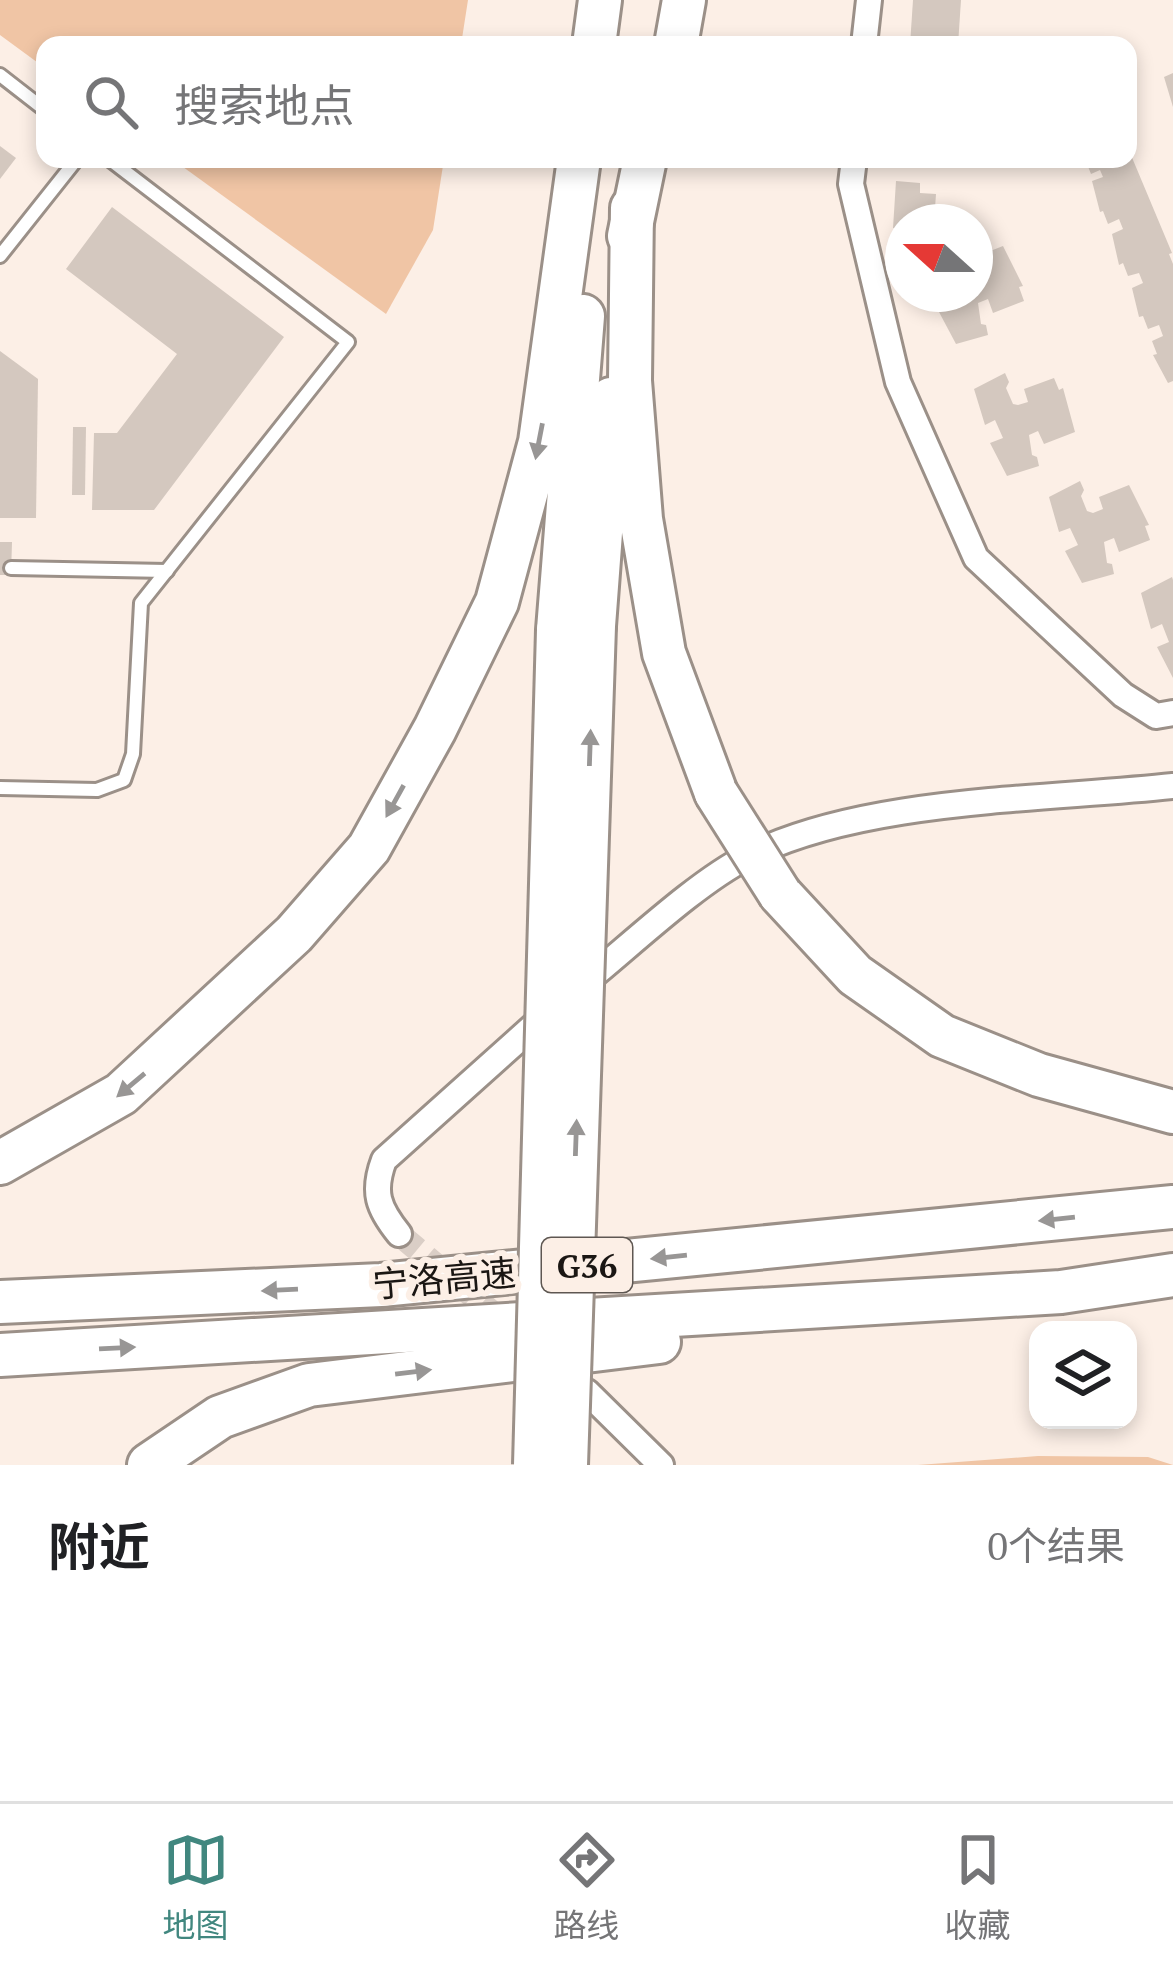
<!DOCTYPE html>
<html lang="zh">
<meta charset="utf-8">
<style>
:root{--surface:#fff;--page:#f2f2f2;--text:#202124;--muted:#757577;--line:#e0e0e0;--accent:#41877f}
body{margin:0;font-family:"PT Serif","Noto Sans SC",serif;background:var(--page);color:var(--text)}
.controls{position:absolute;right:36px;bottom:36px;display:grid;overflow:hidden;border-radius:24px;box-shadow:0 6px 18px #0003}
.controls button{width:108px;height:108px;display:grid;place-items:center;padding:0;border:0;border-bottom:3px solid var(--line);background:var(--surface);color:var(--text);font:60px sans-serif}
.compass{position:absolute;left:885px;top:204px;width:108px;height:108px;border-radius:50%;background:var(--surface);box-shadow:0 6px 18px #0003;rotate:291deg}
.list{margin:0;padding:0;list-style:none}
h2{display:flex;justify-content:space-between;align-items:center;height:156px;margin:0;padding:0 48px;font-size:51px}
h2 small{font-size:39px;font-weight:400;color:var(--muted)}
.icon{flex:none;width:66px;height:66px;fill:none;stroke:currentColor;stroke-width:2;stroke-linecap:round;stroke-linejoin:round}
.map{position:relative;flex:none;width:1173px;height:1465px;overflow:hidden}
.search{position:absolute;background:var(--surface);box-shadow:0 6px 18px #0003;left:36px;right:36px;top:36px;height:132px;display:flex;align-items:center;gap:30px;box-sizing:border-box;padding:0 42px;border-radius:24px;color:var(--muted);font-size:45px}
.sheet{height:336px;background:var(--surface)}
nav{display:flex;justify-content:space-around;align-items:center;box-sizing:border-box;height:168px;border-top:3px solid var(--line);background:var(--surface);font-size:33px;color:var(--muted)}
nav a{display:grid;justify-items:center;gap:6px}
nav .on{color:var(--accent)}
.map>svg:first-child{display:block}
</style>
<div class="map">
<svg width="1173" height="1465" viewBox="0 0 1173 1465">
<rect width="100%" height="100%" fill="#fcefe6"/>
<g fill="#f0c5a5">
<polygon points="0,0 468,0 461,45 45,45 45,68 0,35"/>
<polygon points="172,159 444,159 433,230 386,314"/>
<polygon points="1038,1456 1148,1457 1173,1465 918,1465"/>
</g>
<g fill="#d4c8bf">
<polygon points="913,0 961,0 958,45 910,45"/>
<polygon points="1173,73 1173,107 1164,77"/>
<polygon points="0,146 16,158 0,179"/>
<polygon points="1128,148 1172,253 1169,254 1173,264 1173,381 1168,383 1153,355 1157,354 1152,341 1163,336 1159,325 1148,329 1143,316 1139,317 1132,288 1143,283 1139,273 1128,276 1123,263 1119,265 1112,234 1123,229 1119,219 1108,224 1103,211 1100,212 1092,181 1103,177 1100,170 1091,174 1085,159 1128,159"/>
<polygon points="896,181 920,183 920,193 936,194 934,222 903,222 903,229 893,228"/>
<polygon points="112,207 284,337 154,510 92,510 94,433 117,433 177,354 66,269"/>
<polygon points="1003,246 1023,286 1019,287 1024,301 993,313 988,299 978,303 981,324 986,325 988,335 956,344 939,312 952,307 946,294 975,294 975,257"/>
<polygon points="0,351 38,379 36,518 0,518"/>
<polygon points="1005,373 1009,382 1006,388 1013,404 1018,405 1028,402 1024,389 1054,378 1059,390 1063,388 1075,432 1044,444 1038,431 1029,435 1032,455 1037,457 1039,466 1007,476 990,443 1003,438 995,420 985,425 974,389"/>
<polygon points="73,427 86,427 85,495 72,495"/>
<polygon points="1080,481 1084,490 1081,496 1087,511 1093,513 1103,509 1099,497 1129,485 1149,525 1145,526 1150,540 1119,552 1114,538 1104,542 1107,563 1112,564 1114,574 1082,583 1065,551 1078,545 1070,528 1059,532 1049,497"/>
<polygon points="0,542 12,542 11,575 0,575"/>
<polygon points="1172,577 1173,580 1173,678 1157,647 1169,642 1162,624 1151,629 1141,593"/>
</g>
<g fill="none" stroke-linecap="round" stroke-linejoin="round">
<polyline stroke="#dacec6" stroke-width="24" stroke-dasharray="24 12" stroke-linecap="butt" points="399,1234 507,1325"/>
<defs>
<g id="service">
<polyline points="0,75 45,110"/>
<polyline points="0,256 77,159"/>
<polyline points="11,568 167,571"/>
<polyline points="0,788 97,790 124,780 133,754 141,603 348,342 109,159"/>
</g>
<g id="minor">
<polyline points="864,45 869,0"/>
<polyline points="854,159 851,184 898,382 976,558 1123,695 1156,716 1173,713"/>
<path d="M579 987C628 948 694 884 747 857 862 798 1044 800 1173 786"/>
<path d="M399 1234C378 1208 372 1192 384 1160L548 1013"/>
<polyline points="587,1392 661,1465"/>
</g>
<g id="motorway">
<polyline points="594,45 600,0"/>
<polyline points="676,45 684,0"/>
<polyline points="632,208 630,381 641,519 664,653 716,793"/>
<polyline points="629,236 645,159"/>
<polyline points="594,626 611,399"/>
<polyline points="558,630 583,316"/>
<polyline points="780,894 855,975 942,1036 1039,1075 1173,1112"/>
<polyline points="0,1163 121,1094 294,934 369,848 435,729 497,602 540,442 579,159"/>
<polyline points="0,1302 381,1285 1173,1207"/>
<polyline points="0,1355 1061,1292 1173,1275"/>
<polyline points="149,1465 220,1417 309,1385 659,1342"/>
</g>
</defs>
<use href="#service" stroke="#9b9088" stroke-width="18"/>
<use href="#minor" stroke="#9b9088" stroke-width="30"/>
<use href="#motorway" stroke="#9b9088" stroke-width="48"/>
<use href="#service" stroke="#fff" stroke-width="12"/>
<use href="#minor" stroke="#fff" stroke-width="24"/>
<use href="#motorway" stroke="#fff" stroke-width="42"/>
<defs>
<g id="motorway-bridge">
<polyline points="716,793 780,894"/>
<polyline points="535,1465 558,630"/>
<polyline points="566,1465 594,626"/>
</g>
</defs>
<use href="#motorway-bridge" stroke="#9b9088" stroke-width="48" stroke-linecap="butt"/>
<use href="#motorway-bridge" stroke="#fff" stroke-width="42"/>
</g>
<defs><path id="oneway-solid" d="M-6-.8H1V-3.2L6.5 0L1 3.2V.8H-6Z" transform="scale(3)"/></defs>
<g fill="#989695">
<use href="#oneway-solid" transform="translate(539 441) rotate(101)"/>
<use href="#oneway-solid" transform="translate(590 748) rotate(-88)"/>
<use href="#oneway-solid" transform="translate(395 801) rotate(119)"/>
<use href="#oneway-solid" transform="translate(131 1085) rotate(140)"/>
<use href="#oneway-solid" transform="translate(576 1138) rotate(-88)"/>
<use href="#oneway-solid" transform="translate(1057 1219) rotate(174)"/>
<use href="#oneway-solid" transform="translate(669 1257) rotate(174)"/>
<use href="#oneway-solid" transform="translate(280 1290) rotate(177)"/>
<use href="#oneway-solid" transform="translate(117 1348) rotate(-3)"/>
<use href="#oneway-solid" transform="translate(413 1372) rotate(-7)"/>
</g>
<g text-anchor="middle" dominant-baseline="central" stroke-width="12" stroke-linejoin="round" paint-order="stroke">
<rect fill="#fcefe6" stroke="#5e5752" stroke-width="3" x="542" y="1238" width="90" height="54" rx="9"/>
<g font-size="33" font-weight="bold" fill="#1a1613">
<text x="587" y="1265">G36</text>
</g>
<g font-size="36" fill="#1a1613" stroke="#fcefe6">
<text transform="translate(444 1278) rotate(-5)">宁洛高速</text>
</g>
</g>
</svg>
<div class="controls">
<button><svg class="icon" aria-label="layers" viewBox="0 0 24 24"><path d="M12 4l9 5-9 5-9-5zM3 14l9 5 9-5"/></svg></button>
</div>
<svg class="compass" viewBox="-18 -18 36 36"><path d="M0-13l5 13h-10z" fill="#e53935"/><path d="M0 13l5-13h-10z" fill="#757577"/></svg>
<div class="search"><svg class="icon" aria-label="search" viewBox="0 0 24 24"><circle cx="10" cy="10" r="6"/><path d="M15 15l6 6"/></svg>搜索地点</div>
</div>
<section class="sheet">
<h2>附近<small>0个结果</small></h2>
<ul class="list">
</ul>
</section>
<nav>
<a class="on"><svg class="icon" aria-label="map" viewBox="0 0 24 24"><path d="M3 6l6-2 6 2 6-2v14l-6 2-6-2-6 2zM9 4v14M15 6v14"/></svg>地图</a>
<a><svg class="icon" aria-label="directions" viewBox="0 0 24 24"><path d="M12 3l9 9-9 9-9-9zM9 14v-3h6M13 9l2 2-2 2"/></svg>路线</a>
<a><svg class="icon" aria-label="saved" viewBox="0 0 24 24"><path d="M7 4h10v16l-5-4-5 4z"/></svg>收藏</a>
</nav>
